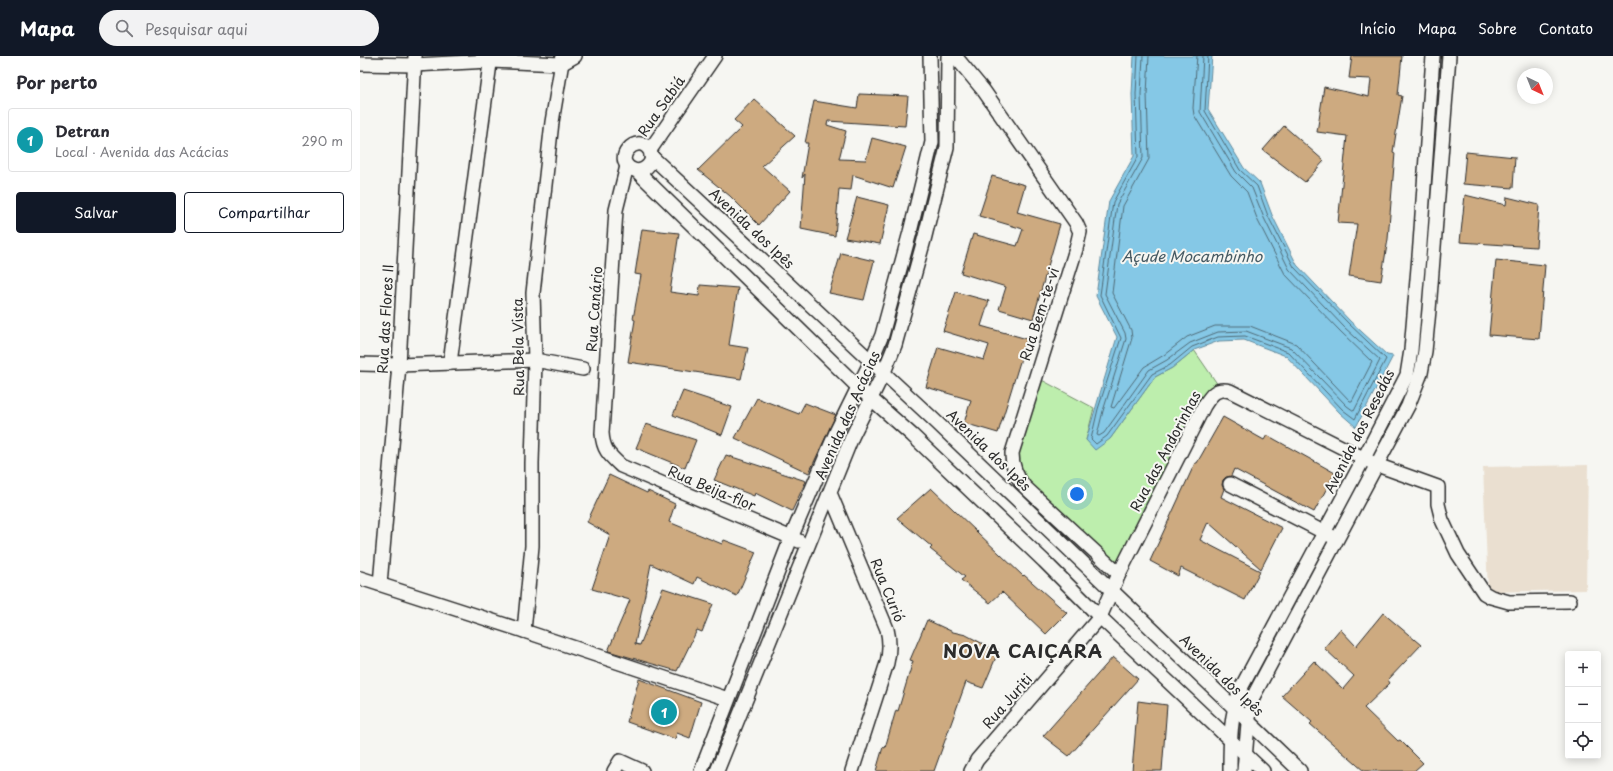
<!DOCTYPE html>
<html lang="pt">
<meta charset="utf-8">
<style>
:root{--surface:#fff;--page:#f2f2f3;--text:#2b2b33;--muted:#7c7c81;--line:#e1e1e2;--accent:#111827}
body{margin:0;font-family:"Playpen Sans",sans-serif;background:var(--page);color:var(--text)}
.controls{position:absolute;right:12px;bottom:12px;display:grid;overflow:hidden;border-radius:4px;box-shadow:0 2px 10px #0003}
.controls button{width:36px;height:36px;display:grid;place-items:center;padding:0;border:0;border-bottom:1px solid var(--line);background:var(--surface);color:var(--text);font:20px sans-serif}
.compass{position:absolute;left:1157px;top:12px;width:36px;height:36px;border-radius:50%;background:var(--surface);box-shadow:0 2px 10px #0003;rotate:137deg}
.you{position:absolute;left:717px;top:438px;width:14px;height:14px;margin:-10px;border:3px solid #fff;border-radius:50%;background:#1a73e8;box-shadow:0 0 0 6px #1a73e833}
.badge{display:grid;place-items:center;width:26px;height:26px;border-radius:50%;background:var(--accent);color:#fff;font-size:13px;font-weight:700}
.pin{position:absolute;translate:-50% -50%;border:2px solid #fff;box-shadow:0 1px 4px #0006}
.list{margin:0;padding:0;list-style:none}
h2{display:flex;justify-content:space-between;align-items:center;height:52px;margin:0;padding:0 16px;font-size:17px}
h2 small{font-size:13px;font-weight:400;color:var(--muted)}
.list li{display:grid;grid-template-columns:26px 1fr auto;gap:12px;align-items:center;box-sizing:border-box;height:64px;margin:0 8px 8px;padding:0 8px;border:1px solid var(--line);border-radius:4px}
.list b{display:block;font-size:15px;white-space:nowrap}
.list p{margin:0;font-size:13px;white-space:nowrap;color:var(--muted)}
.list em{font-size:13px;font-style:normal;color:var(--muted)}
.actions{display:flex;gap:8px;padding:12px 16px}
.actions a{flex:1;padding:9px 0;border:1px solid var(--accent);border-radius:4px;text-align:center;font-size:14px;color:var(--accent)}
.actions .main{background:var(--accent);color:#fff}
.icon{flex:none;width:22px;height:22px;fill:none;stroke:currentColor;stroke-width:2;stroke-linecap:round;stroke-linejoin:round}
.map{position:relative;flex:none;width:1253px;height:715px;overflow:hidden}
header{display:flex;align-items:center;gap:24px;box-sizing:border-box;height:56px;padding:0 20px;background:var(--accent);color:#fff}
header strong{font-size:19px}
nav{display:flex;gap:22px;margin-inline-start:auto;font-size:14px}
.search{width:280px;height:36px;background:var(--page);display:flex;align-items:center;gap:10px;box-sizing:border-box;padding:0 14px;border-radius:22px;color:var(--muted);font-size:15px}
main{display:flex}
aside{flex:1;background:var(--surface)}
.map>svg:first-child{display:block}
</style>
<header>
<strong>Mapa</strong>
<div class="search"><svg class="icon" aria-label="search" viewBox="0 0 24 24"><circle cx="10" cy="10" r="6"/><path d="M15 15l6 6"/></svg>Pesquisar aqui</div>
<nav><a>Início</a><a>Mapa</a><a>Sobre</a><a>Contato</a></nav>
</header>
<main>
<aside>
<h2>Por perto<small></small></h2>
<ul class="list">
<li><span class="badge" style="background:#0f9aa8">1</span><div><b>Detran</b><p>Local · Avenida das Acácias</p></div><em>290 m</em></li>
</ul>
<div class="actions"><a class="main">Salvar</a><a>Compartilhar</a></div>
</aside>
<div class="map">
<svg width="1253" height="715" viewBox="0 0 1253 715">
<rect width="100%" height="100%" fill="#f6f6f2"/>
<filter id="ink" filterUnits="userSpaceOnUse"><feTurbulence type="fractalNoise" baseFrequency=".025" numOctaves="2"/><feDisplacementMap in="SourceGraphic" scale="8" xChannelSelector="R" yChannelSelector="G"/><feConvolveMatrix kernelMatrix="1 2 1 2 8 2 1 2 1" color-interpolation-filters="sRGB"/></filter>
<g filter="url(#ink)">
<polygon fill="#eadfd0" points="1228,409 1226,534 1128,536 1123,411"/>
<polygon fill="#bdeead" stroke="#748c6c" points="834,294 858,329 759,517 667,430 655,397 678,322 734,352 726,384 750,383 795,321 812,312"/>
<polygon fill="#85c8e6" stroke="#61899b" points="774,0 852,0 848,53 884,112 900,127 912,159 937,209 990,265 1027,299 1033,300 996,371 980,357 926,300 884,284 859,285 834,294 812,312 795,321 750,383 735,394 726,384 757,281 736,240 749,145 774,100 772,38"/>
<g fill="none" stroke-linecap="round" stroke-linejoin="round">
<g stroke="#4f6a76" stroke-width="1">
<polyline points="778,0 776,38 778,101 753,146 740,239 761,282 738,353 731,383 736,388 747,380 792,318 810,309 832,291 858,281 885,280 928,296 983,354 995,363 1026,303 988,267 934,211 908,160 897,130 880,114 845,55 848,0"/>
<polyline points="783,0 781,38 783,102 757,148 745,238 765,277 766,283 743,355 737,379 739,380 744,377 789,314 807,304 830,287 858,276 886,275 931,292 987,350 994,355 1020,304 984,271 929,213 904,162 892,132 876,116 840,56 843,0"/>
<polyline points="789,0 787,38 789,103 763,150 752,237 771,274 772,282 751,351 754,352 784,311 804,299 827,281 855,270 890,270 936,288 990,345 992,345 1012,306 980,275 925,218 898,165 887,136 871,120 834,59 833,52 837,0"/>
</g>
</g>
<g fill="#cdaa80" stroke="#2b2b2b">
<polygon points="992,0 1042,0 1038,39 1042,40 1033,96 1035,97 1028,183 1021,225 989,220 997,168 978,167 987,80 957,76 964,31 1009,41 1011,23 989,22"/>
<polygon points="499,38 548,40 545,70 468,65 467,69 486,75 479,103 506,104 512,82 546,91 533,132 493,119 491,134 479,133 475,180 441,173 445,118 442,122 448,87 445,87 454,45 497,52"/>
<polygon points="394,43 435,80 402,110 430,135 399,169 370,140 338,114 382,71 374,64"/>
<polygon points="924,70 964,105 945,126 903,94"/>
<polygon points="1106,96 1155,101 1153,132 1103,128"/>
<polygon points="632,120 665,129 657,156 700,168 673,263 639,253 646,231 601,217 613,178 657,190 663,173 619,160"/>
<polygon points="1105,139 1146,149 1147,141 1179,149 1176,191 1100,186"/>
<polygon points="497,141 529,149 520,188 485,182"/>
<polygon points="282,173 319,177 310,236 339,240 340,229 378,232 369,289 388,292 381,323 268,306 275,264 273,263 281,219 275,218"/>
<polygon points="481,197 514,205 504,244 469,237"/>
<polygon points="1136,204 1185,209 1179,283 1129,279"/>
<polygon points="596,236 629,245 621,270 667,283 638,377 604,367 611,344 566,331 578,291 624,304 629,289 583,275"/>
<polygon points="323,335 372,351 362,379 313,359"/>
<polygon points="397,342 439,358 445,347 476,359 449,417 375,382"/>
<polygon points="863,361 904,384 907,379 975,417 954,456 874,413 871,420 866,421 863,424 862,429 864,433 861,441 922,472 901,513 848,466 840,484 900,515 885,544 821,512 818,520 790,505 835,407 837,407"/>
<polygon points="286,368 336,384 325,412 276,392"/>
<polygon points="366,399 446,425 432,455 395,437 394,440 354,424"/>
<polygon points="249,419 287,437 288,435 315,448 309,466 362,488 364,484 396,496 377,540 337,521 334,528 291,508 275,588 280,589 303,532 353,548 342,576 337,574 317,615 248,595 270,544 232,533 250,479 227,466"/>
<polygon points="571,432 663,520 664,519 707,557 686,578 642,536 630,547 601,524 605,521 570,493 572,491 537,462"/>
<polygon points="1023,557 1061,589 1028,624 1030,627 1004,652 1038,685 1040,684 1063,707 1054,715 1004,715 950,668 952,666 922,640 954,605 983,633 994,620 964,592 980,573 996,590"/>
<polygon points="567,564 593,576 606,579 633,593 639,594 623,632 606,626 574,715 516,715 523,691 525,692 536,654 538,655 553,605 550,604"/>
<polygon points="753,601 778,623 709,700 683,680"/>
<polygon points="279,623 341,646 330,682 317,677 315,683 267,666"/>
<polygon points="778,645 807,649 802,715 772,715"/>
</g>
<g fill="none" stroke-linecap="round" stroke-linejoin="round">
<defs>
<g id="minor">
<path d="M595 0 624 35 716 167 720 176 716 193 652 397C652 410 656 421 665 431L759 518"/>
<polyline points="0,8 54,9 130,5 201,8 215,0"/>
<polyline points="290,94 355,0"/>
<polyline points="291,100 572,362 940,715"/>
<path d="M267 110 256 154 242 377C243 394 249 399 261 410L439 485"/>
<path d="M277 115C287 114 295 105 290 95 278 73 247 107 277 115L498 331 552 379 684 505 740 561 903 715"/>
<polyline points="90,307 131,0"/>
<polyline points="0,308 39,309 175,304 223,313"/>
<polyline points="870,428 971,480"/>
<path d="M470 437 527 573C530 585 530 594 527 607L492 715"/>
<polyline points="0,522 164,575 368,643"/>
<polyline points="20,528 39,309 55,0"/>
<polyline points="164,575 172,490 172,407 175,304 173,237 192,66 203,0"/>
<polyline points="254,715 260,705 282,715"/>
<polyline points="341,715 431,482 477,374 511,305 522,279 550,176 572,86 570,0"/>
<polyline points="357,715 492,381 524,316 535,289 564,184 587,91 588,0"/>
<path d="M611 715 617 704 740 561 759 518 844 350C851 339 856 331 870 335L1017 409 1078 431V448L1082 464 1098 498 1124 537 1131 541 1149 546 1210 545"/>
<path d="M870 715C870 687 870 658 881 632L1004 402 1047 319 1051 294 1060 188 1073 0"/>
<polyline points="884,715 888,667 893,641 1048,350 1061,317 1065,295 1069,254 1089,0"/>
</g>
</defs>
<use href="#minor" stroke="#2b2b2b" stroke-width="16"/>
<use href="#minor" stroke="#f6f6f2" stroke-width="13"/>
</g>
</g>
<g text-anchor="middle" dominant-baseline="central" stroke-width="4" stroke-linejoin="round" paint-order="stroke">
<g font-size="14" fill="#2b2b2b" stroke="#f6f6f2">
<text transform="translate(301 50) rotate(-55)">Rua Sabiá</text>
<text transform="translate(392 172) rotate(43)">Avenida dos Ipês</text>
<text transform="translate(234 253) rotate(-86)">Rua Canário</text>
<text transform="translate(679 258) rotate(-72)">Rua Bem-te-vi</text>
<text transform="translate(25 263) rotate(-87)">Rua das Flores II</text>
<text transform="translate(158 291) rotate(-91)">Rua Bela Vista</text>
<text transform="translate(487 359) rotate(-66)">Avenida das Acácias</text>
<text transform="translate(999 375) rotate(-63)">Avenida dos Resedás</text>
<text transform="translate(629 394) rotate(44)">Avenida dos Ipês</text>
<text transform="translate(805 395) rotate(-62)">Rua das Andorinhas</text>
<text transform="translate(352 432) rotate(23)">Rua Beija-flor</text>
<text transform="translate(528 534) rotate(68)">Rua Curió</text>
<text transform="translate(862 619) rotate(44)">Avenida dos Ipês</text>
<text transform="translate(647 645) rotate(-49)">Rua Juriti</text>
</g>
<g font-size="15" font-style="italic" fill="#465a63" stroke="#f6f6f2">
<text x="832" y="199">Açude Mocambinho</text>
</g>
<g font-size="18" font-weight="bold" letter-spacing="1" fill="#2b2b2b" stroke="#f6f6f2">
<text x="663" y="594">NOVA CAIÇARA</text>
</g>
</g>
</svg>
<div class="controls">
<button>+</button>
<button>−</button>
<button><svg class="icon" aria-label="locate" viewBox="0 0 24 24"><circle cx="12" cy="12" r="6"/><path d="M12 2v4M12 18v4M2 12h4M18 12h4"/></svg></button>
</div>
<svg class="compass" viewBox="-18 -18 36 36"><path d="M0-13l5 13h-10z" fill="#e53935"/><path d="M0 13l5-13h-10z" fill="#7c7c81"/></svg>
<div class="you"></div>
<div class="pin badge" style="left:304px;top:656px;background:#0f9aa8">1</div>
</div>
</main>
